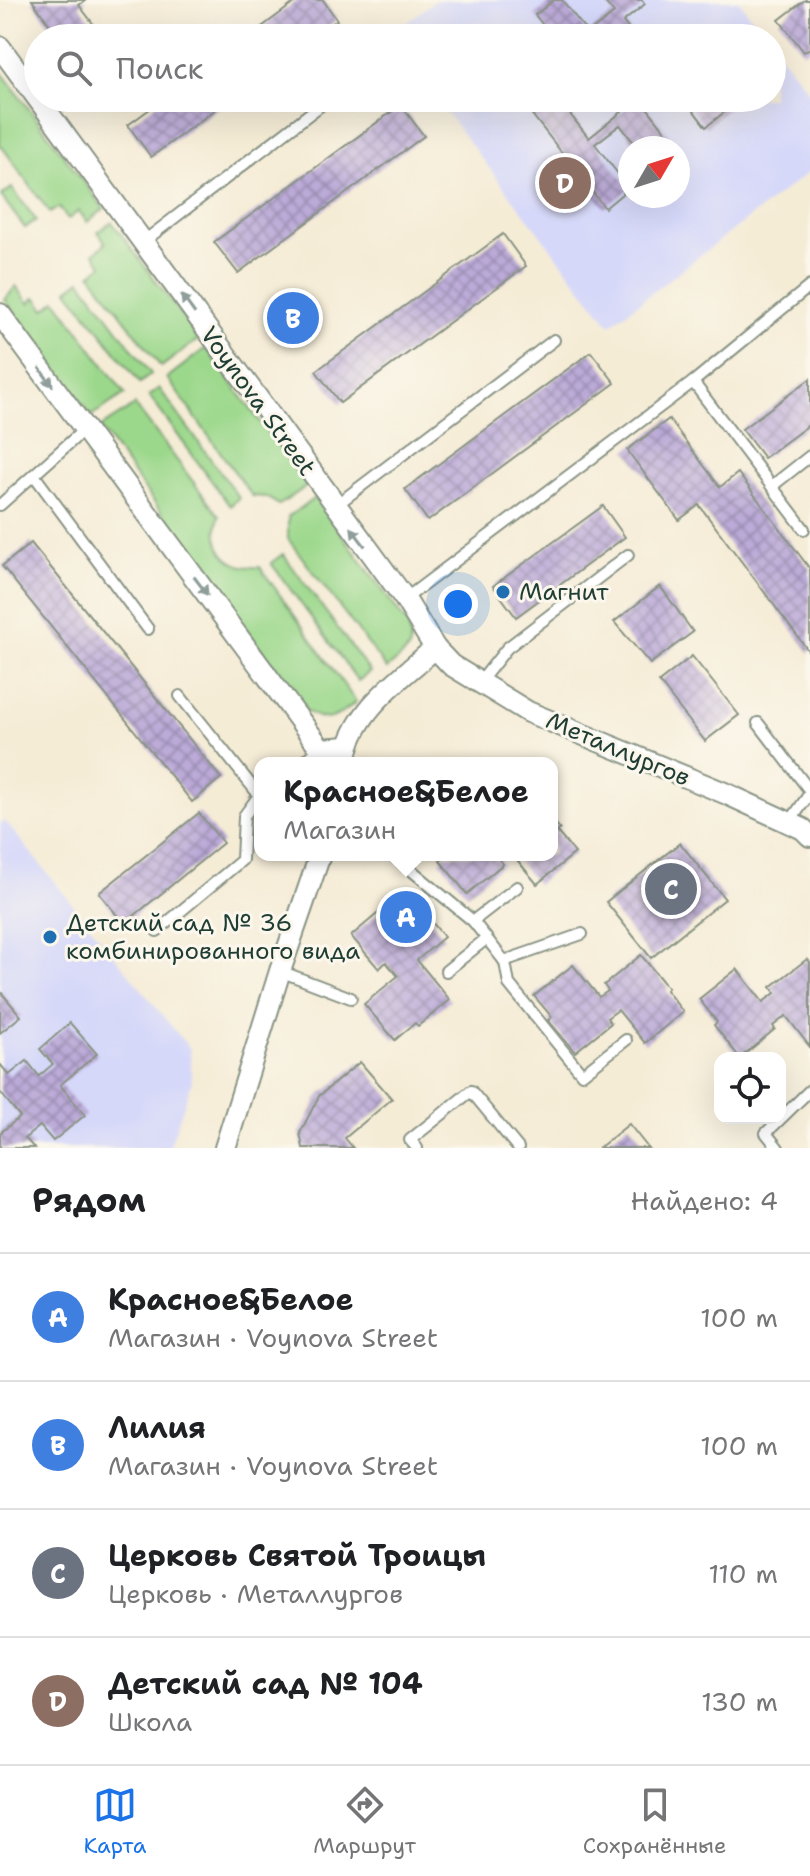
<!DOCTYPE html>
<html lang="ru">
<meta charset="utf-8">
<style>
:root{--surface:#fff;--page:#f6f6f6;--text:#202124;--muted:#757577;--line:#e0e0e0;--accent:#1a73e8}
body{margin:0;font-family:"Shantell Sans",sans-serif;background:var(--page);color:var(--text)}
.controls{position:absolute;right:24px;bottom:24px;display:grid;overflow:hidden;border-radius:16px;box-shadow:0 8px 32px #0002}
.controls button{width:72px;height:72px;display:grid;place-items:center;padding:0;border:0;border-bottom:2px solid var(--line);background:var(--surface);color:var(--text);font:40px sans-serif}
.compass{position:absolute;left:618px;top:136px;width:72px;height:72px;border-radius:50%;background:var(--surface);box-shadow:0 8px 32px #0002;rotate:51deg}
.you{position:absolute;left:458px;top:604px;width:28px;height:28px;margin:-20px;border:6px solid #fff;border-radius:50%;background:#1a73e8;box-shadow:0 0 0 12px #1a73e833}
.badge{display:grid;place-items:center;width:52px;height:52px;border-radius:50%;background:var(--accent);color:#fff;font-size:26px;font-weight:700}
.pin{position:absolute;translate:-50% -50%;border:4px solid #fff;box-shadow:0 2px 8px #0006}
.popup{position:absolute;left:254px;top:757px;width:304px;height:104px;box-sizing:border-box;display:grid;place-content:center;border-radius:16px;background:var(--surface);filter:drop-shadow(0 2px 6px #0005);font-size:26px;white-space:nowrap;color:var(--muted)}
.popup b{font-size:30px;color:var(--text)}
.popup::after{content:'';position:absolute;left:50%;top:100%;margin-left:-16px;border:16px solid transparent;border-top-color:var(--surface)}
.list{margin:0;padding:0;list-style:none}
h2{display:flex;justify-content:space-between;align-items:center;height:104px;margin:0;padding:0 32px;font-size:34px}
h2 small{font-size:26px;font-weight:400;color:var(--muted)}
.list li{display:grid;grid-template-columns:52px 1fr auto;gap:24px;align-items:center;box-sizing:border-box;height:128px;padding:0 32px;border-top:2px solid var(--line)}
.list b{display:block;font-size:30px;white-space:nowrap}
.list p{margin:0;font-size:26px;white-space:nowrap;color:var(--muted)}
.list em{font-size:26px;font-style:normal;color:var(--muted)}
.icon{flex:none;width:44px;height:44px;fill:none;stroke:currentColor;stroke-width:2;stroke-linecap:round;stroke-linejoin:round}
.map{position:relative;flex:none;width:810px;height:1148px;overflow:hidden}
.search{position:absolute;background:var(--surface);box-shadow:0 8px 32px #0002;left:24px;right:24px;top:24px;height:88px;display:flex;align-items:center;gap:20px;box-sizing:border-box;padding:0 28px;border-radius:44px;color:var(--muted);font-size:30px}
.sheet{height:616px;background:var(--surface)}
nav{display:flex;justify-content:space-around;align-items:center;box-sizing:border-box;height:112px;border-top:2px solid var(--line);background:var(--surface);font-size:22px;color:var(--muted)}
nav a{display:grid;justify-items:center;gap:4px}
nav .on{color:var(--accent)}
.map>svg:first-child{display:block}
</style>
<div class="map">
<svg width="810" height="1148" viewBox="0 0 810 1148">
<defs>
<pattern id="building-cross-hatch" width="8" height="8" patternUnits="userSpaceOnUse" patternTransform="scale(2)"><rect width="8" height="8" fill="#bcaad8"/><path d="M0 0l8 8M0 8l8-8" fill="none" stroke="#988cb0"/></pattern>
</defs>
<rect width="100%" height="100%" fill="#fbf7ec"/>
<filter id="ink" filterUnits="userSpaceOnUse"><feTurbulence type="fractalNoise" baseFrequency=".0125" numOctaves="2"/><feDisplacementMap in="SourceGraphic" scale="16" xChannelSelector="R" yChannelSelector="G"/><feConvolveMatrix kernelMatrix="1 2 1 2 8 2 1 2 1" color-interpolation-filters="sRGB"/></filter>
<filter id="wash" filterUnits="userSpaceOnUse"><feTurbulence type="fractalNoise" baseFrequency=".006" numOctaves="4" result="noise"/><feDisplacementMap in="SourceGraphic" scale="32" xChannelSelector="R" yChannelSelector="G"/><feGaussianBlur stdDeviation="1.8" result="paint"/><feColorMatrix in="noise" values="0 0 0 0 0 0 0 0 0 0 0 0 0 0 0 0 0 1.4 0 .05"/><feComposite in="paint" operator="in"/></filter>
<g filter="url(#wash)">
<rect width="100%" height="100%" fill="#f5ecd6"/>
<g fill="#d6d8f9" fill-rule="evenodd">
<polygon points="436,0 738,0 768,38 389,38 388,37"/>
<path d="M772 44 810 93V171L610 325 435 98H772ZM630 148H678V196H630Z"/>
<polygon points="5,821 190,1049 192,1082 169,1148 0,1148 0,824"/>
</g>
<g fill="#9cd88c" stroke="#5e8a60" stroke-width="2">
<polygon points="0,70 104,209 87,222 79,211 68,219 59,207 50,213 0,144"/>
<polygon points="12,188 36,220 25,228 1,196"/>
<polygon points="112,222 199,339 161,367 91,274 102,265 94,253 106,243 98,232"/>
<polygon points="81,280 151,374 140,383 68,290"/>
<polygon points="16,286 29,303 36,297 45,309 56,300 125,394 91,416 5,300"/>
<polygon points="206,348 307,486 279,505 266,497 252,496 167,378"/>
<polygon points="159,388 239,498 230,506 149,396"/>
<path d="M135 405 219 516C210 546 228 570 260 567L356 702C336 717 330 726 306 711L100 428Z"/>
<path d="M315 498 408 625C415 653 407 651 387 669L288 539V517Z"/>
<polygon points="283,554 370,672 358,681 271,563"/>
</g>
<g id="blocks">
<g fill="url(#building-cross-hatch)">
<polygon points="32,0 86,0 79,5 104,38 59,38"/>
<polygon points="298,0 323,0 337,20 312,38 247,38"/>
<polygon points="554,0 562,0 588,33 614,13 603,0 642,0 645,4 623,22 636,38 610,38 608,35 604,38 553,38 535,15"/>
<polygon points="805,0 810,0 810,48 804,52 779,20"/>
<polygon points="165,98 231,98 151,157 128,125"/>
<polygon points="547,98 557,98 589,138 639,98 654,98 645,105 677,146 675,148 638,148 620,125 595,144 629,188 605,208 530,112"/>
<polygon points="684,98 719,98 728,109 706,127"/>
<polygon points="401,105 424,136 238,273 214,242"/>
<polygon points="503,234 526,266 340,403 316,371"/>
<polygon points="296,294 318,321 290,343 268,316"/>
<polygon points="591,352 615,383 428,521 405,489"/>
<polygon points="810,379 810,424 764,458 742,429"/>
<polygon points="669,419 720,487 738,473 810,569 810,653 699,505 679,520 627,450"/>
<polygon points="603,506 625,537 516,617 493,586"/>
<polygon points="31,543 221,778 192,802 2,566"/>
<polygon points="660,586 693,632 650,664 614,622"/>
<polygon points="692,656 739,715 705,741 659,682"/>
<polygon points="199,813 223,843 124,924 99,893"/>
<polygon points="552,819 560,829 557,832 575,853 537,884 513,855 552,855"/>
<polygon points="680,843 725,899 651,958 606,902"/>
<polygon points="441,855 504,855 499,859 503,864 467,894 440,861 443,858"/>
<polygon points="416,902 444,937 417,960 450,1000 418,1026 415,1023 395,1040 364,1004 398,976 386,962 379,969 351,936 383,909 393,921"/>
<polygon points="641,955 668,988 666,990 683,1012 645,1043 618,1010 607,1018 611,1023 575,1052 548,1020 552,1017 534,996 573,965 599,997 608,991 604,985"/>
<polygon points="807,959 810,962 810,1047 786,1016 773,1026 775,1029 740,1058 714,1025 717,1022 699,999 737,969 763,1002 775,993 771,987"/>
<polygon points="0,991 21,1016 0,1033"/>
<polygon points="70,1023 97,1054 60,1085 85,1115 53,1141 40,1126 25,1138 34,1148 0,1148 0,1133 20,1117 0,1092 0,1064 9,1075 27,1061 39,1076 53,1064 40,1049"/>
<polygon points="360,1062 392,1099 345,1138 353,1148 303,1148 300,1133 319,1096"/>
<polygon points="629,1124 648,1148 599,1148"/>
</g>
</g>
</g>
<g filter="url(#ink)">
<use href="#blocks" fill-opacity="0" stroke="#8a9485" stroke-width="2"/>
<g fill="none" stroke-linecap="round" stroke-linejoin="round">
<defs>
<g id="service">
<polyline points="143,242 330,98"/>
<polyline points="693,382 804,529"/>
<polyline points="34,475 148,629"/>
<polyline points="772,486 810,456"/>
<polyline points="0,505 85,429"/>
<polyline points="335,506 554,340"/>
<polyline points="405,599 693,382 810,286"/>
<polyline points="480,682 507,648 628,555"/>
<polyline points="180,696 259,795"/>
<polyline points="758,723 810,791"/>
<polyline points="301,763 321,749"/>
<polyline points="789,823 810,793"/>
<polyline points="393,855 473,921 505,962 509,984 582,1074 626,1040"/>
<polyline points="473,921 517,887"/>
<polyline points="157,931 242,860 244,816 260,794"/>
<polyline points="504,961 582,934"/>
<polyline points="280,971 351,998"/>
<polyline points="446,971 486,939"/>
<polyline points="417,1148 410,1140 471,1091 518,1148"/>
<polyline points="778,1148 766,1133 810,1090"/>
</g>
<g id="minor">
<polyline points="0,47 405,599 435,648 451,665 528,712 727,794 803,829 810,836"/>
<polyline points="0,314 321,749 347,747"/>
<path d="M345 763C351 712 399 680 435 648"/>
<polyline points="225,1148 280,971 320,855"/>
</g>
</defs>
<use href="#service" stroke="#8a9485" stroke-width="14"/>
<use href="#minor" stroke="#8a9485" stroke-width="24"/>
<use href="#service" stroke="#fff" stroke-width="10"/>
<use href="#minor" stroke="#fff" stroke-width="20"/>
</g>
<defs><path id="oneway-solid" d="M-6-.8H1V-3.2L6.5 0L1 3.2V.8H-6Z" transform="scale(2)"/></defs>
<g fill="#8f9e9a">
<use href="#oneway-solid" transform="translate(188 304) rotate(-126)"/>
<use href="#oneway-solid" transform="translate(46 377) rotate(54)"/>
<use href="#oneway-solid" transform="translate(358 537) rotate(-127)"/>
<use href="#oneway-solid" transform="translate(201 586) rotate(53)"/>
</g>
</g>
<g fill="#1f6fb2" stroke="#fbf7ec" stroke-width="3">
<circle cx="503" cy="592" r="8"/>
<circle cx="50" cy="937" r="8"/>
</g>
<g text-anchor="middle" dominant-baseline="central" stroke-width="6" stroke-linejoin="round" paint-order="stroke">
<g font-size="24" fill="#1f3d34" stroke="#fbf7ec">
<text transform="translate(258 401) rotate(54)">Voynova Street</text>
<text transform="translate(618 749) rotate(23)">Металлургов</text>
</g>
<g font-size="24" fill="#1f3d34" stroke="#fbf7ec" text-anchor="start">
<text x="519" y="592">Магнит</text>
<text x="66" y="923">Детский сад № 36<tspan x="66" dy="28">комбинированного вида</tspan></text>
</g>
</g>
</svg>
<div class="controls">
<button><svg class="icon" aria-label="locate" viewBox="0 0 24 24"><circle cx="12" cy="12" r="6"/><path d="M12 2v4M12 18v4M2 12h4M18 12h4"/></svg></button>
</div>
<svg class="compass" viewBox="-18 -18 36 36"><path d="M0-13l5 13h-10z" fill="#e53935"/><path d="M0 13l5-13h-10z" fill="#757577"/></svg>
<div class="you"></div>
<div class="pin badge" style="left:406px;top:917px;background:#3f7fe0">A</div>
<div class="popup"><b>Красное&amp;Белое</b>Магазин</div>
<div class="pin badge" style="left:293px;top:318px;background:#3f7fe0">B</div>
<div class="pin badge" style="left:671px;top:889px;background:#6b7280">C</div>
<div class="pin badge" style="left:565px;top:183px;background:#8d6e63">D</div>
<div class="search"><svg class="icon" aria-label="search" viewBox="0 0 24 24"><circle cx="10" cy="10" r="6"/><path d="M15 15l6 6"/></svg>Поиск</div>
</div>
<section class="sheet">
<h2>Рядом<small>Найдено: 4</small></h2>
<ul class="list">
<li><span class="badge" style="background:#3f7fe0">A</span><div><b>Красное&amp;Белое</b><p>Магазин · Voynova Street</p></div><em>100 m</em></li>
<li><span class="badge" style="background:#3f7fe0">B</span><div><b>Лилия</b><p>Магазин · Voynova Street</p></div><em>100 m</em></li>
<li><span class="badge" style="background:#6b7280">C</span><div><b>Церковь Святой Троицы</b><p>Церковь · Металлургов</p></div><em>110 m</em></li>
<li><span class="badge" style="background:#8d6e63">D</span><div><b>Детский сад № 104</b><p>Школа</p></div><em>130 m</em></li>
</ul>
</section>
<nav>
<a class="on"><svg class="icon" aria-label="map" viewBox="0 0 24 24"><path d="M3 6l6-2 6 2 6-2v14l-6 2-6-2-6 2zM9 4v14M15 6v14"/></svg>Карта</a>
<a><svg class="icon" aria-label="directions" viewBox="0 0 24 24"><path d="M12 3l9 9-9 9-9-9zM9 14v-3h6M13 9l2 2-2 2"/></svg>Маршрут</a>
<a><svg class="icon" aria-label="saved" viewBox="0 0 24 24"><path d="M7 4h10v16l-5-4-5 4z"/></svg>Сохранённые</a>
</nav>
